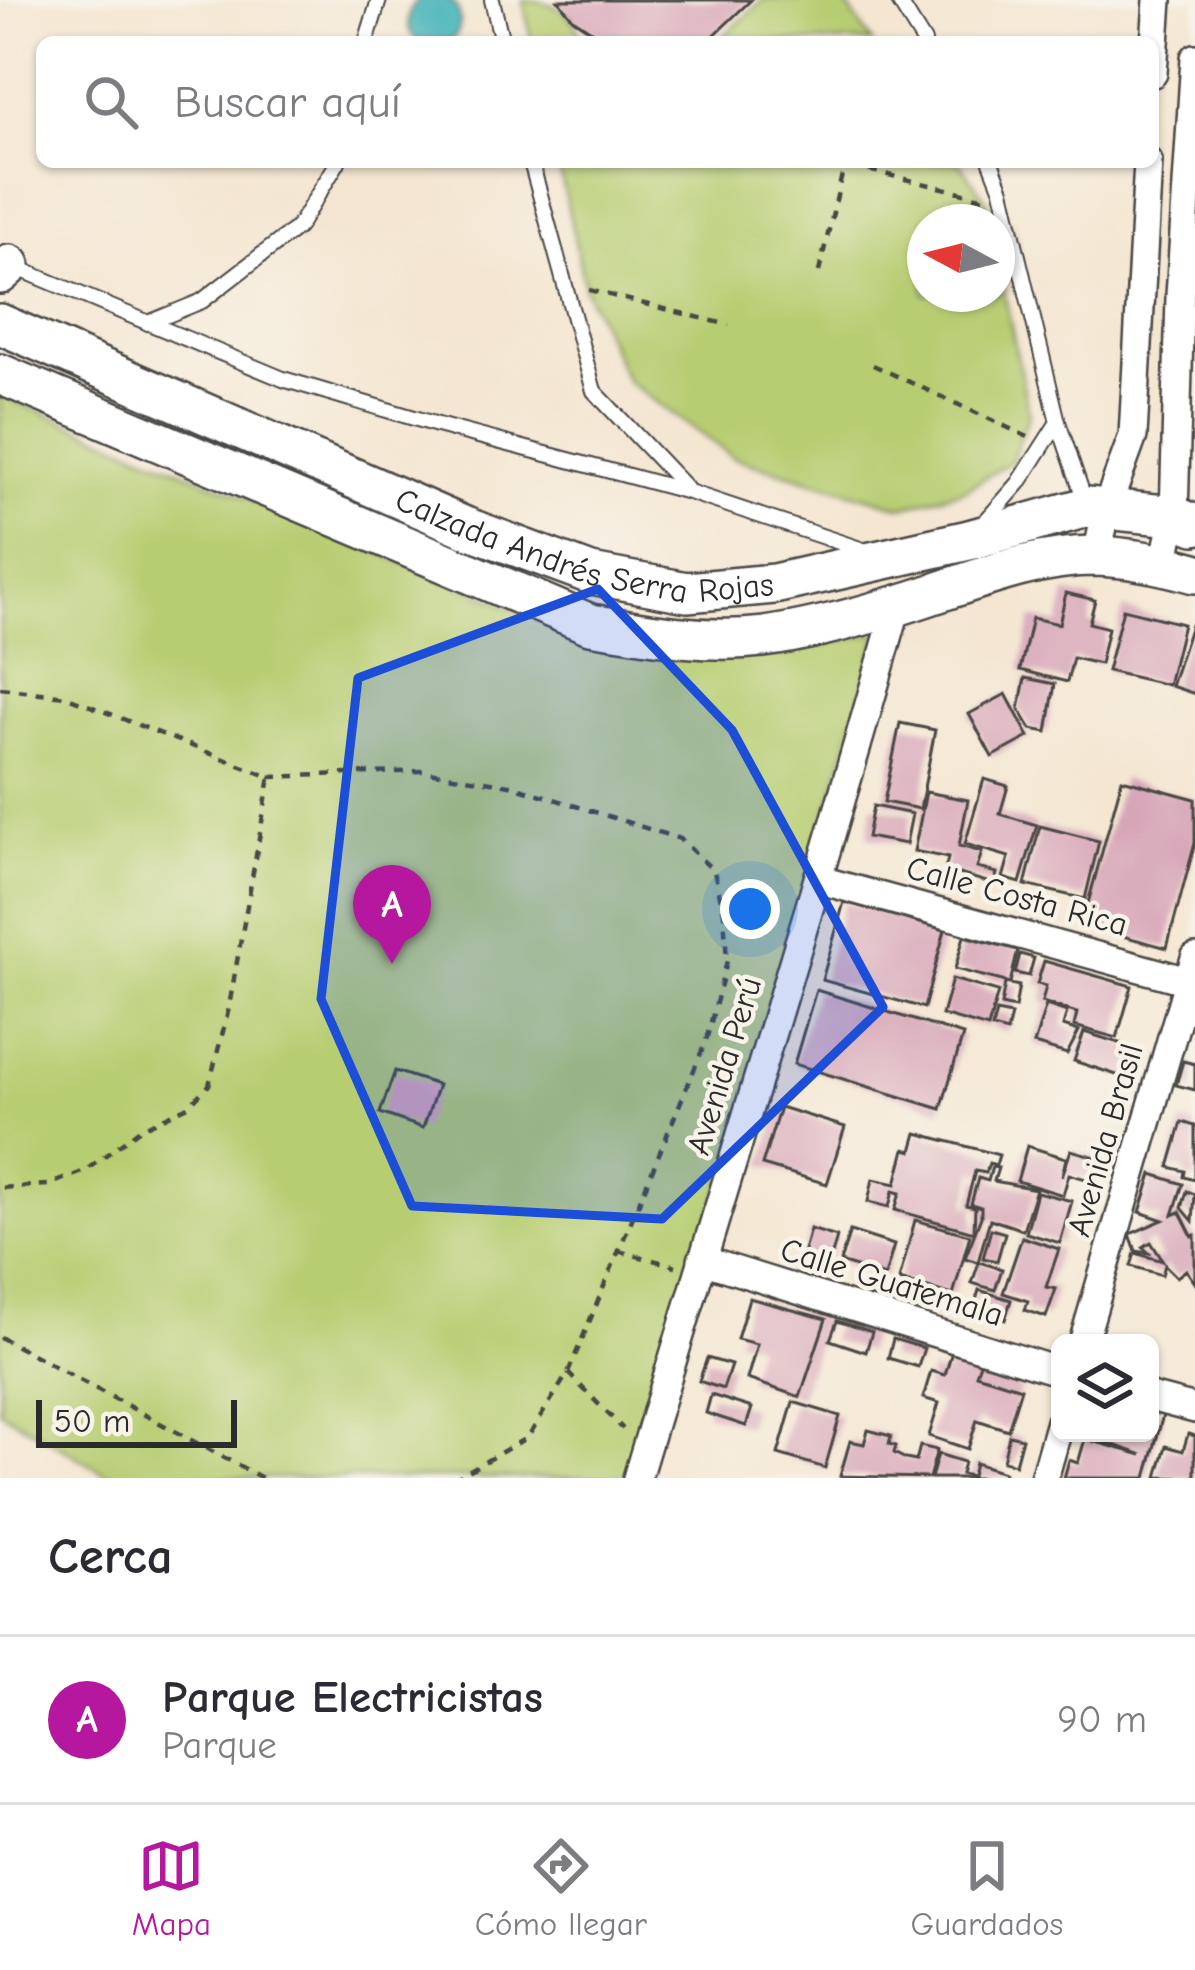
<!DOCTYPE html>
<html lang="es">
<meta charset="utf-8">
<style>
:root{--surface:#fff;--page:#f2f2f3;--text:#2b2b33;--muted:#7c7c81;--line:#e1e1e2;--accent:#b5179e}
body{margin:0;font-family:"Comic Neue",sans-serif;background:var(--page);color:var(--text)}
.controls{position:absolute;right:36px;bottom:36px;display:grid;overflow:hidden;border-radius:18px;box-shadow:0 3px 9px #0004}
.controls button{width:108px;height:108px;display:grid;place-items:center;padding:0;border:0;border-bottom:3px solid var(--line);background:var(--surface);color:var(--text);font:60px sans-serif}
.compass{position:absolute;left:907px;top:204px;width:108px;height:108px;border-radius:50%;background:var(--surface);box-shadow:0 3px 9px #0004;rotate:277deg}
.scale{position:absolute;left:36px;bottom:30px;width:201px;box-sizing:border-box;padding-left:12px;border:6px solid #2b2b2b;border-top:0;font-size:33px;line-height:42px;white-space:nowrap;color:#2b2b2b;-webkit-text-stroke:9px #f7f3e8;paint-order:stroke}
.you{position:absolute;left:750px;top:909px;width:42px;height:42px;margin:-30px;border:9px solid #fff;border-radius:50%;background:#1a73e8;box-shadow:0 0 0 18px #1a73e833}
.badge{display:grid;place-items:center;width:78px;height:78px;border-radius:50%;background:var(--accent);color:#fff;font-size:39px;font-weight:700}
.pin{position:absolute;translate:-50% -99px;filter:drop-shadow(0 3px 6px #0008)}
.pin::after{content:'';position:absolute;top:63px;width:42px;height:36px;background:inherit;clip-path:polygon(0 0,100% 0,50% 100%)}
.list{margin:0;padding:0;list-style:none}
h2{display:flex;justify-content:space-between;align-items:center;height:156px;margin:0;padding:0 48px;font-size:51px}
h2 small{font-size:39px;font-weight:400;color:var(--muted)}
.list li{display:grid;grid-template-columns:78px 1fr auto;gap:36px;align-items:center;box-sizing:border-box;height:168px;padding:0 48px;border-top:3px solid var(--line)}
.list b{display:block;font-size:45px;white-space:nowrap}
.list p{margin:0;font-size:39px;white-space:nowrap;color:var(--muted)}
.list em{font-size:39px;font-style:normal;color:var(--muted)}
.icon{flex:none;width:66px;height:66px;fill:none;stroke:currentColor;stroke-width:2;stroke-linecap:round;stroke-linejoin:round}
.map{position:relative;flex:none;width:1195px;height:1478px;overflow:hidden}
.search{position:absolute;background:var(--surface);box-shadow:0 3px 9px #0004;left:36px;right:36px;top:36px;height:132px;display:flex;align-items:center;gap:30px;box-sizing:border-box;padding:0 42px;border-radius:18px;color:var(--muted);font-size:45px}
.sheet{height:324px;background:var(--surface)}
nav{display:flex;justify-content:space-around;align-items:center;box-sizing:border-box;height:168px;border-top:3px solid var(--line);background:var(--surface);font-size:33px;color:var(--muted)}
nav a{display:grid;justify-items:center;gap:6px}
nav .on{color:var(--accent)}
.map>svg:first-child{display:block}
</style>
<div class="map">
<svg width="1195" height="1478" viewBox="0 0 1195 1478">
<rect width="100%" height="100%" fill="#f7f3e8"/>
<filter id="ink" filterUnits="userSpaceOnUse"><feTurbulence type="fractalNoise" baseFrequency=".00833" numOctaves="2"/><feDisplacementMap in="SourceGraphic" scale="24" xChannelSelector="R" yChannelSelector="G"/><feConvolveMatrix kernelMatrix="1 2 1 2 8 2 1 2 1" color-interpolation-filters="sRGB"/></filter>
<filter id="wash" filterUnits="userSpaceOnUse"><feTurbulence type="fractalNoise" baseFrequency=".004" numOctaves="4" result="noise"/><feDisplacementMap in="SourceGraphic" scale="48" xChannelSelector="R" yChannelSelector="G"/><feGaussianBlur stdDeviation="2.7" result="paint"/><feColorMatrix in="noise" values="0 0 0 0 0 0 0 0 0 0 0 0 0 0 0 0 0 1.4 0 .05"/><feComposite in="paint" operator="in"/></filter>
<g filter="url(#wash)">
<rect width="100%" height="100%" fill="#f4e6d1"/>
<g fill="#b7cd72" stroke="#717c4e" stroke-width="3">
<path d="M523 0C554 0 573 12 583 42H532Z"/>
<polygon points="763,0 843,0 872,42 717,42"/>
<polygon points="558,162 959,162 985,198 990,222 925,222 925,294 997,294 997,258 1029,414 1012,461 964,490 902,507 734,458 627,381 585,289"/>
<polygon points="0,395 630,656 763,654 879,633 637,1478 113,1478 0,1411"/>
</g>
<circle fill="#40b1b7" stroke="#366e71" stroke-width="3" cx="434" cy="21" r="26"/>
<g id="blocks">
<g fill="#d7a5b8">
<polygon points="558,0 751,0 707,42 608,42 573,19"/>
<polygon points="1066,593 1095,600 1089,623 1108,628 1100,664 1073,658 1067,682 1020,670 1032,618 1059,624"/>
<polygon points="1123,609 1183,624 1168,685 1107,671"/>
<polygon points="1191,625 1195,627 1195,694 1171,686"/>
<polygon points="1025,678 1055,684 1047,732 1031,729 1019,709"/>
<polygon points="1006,694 1029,737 992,757 969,714"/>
<polygon points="900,723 935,730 920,809 884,802"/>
<polygon points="984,779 1008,786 1000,814 1037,825 1020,883 1003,878 1009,857 965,844"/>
<polygon points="1122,779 1195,799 1195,843 1167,948 1082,925"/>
<polygon points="926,792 968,800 959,846 982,852 977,868 997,873 994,884 945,870 948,858 914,851"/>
<polygon points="873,806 912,814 906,844 867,837"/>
<polygon points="1040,826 1099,841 1085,899 1025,885"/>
<polygon points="844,902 945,930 924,1008 822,980"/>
<polygon points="964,936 1018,950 1010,983 955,969"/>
<polygon points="1020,954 1034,958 1029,976 1015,973"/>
<polygon points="1044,961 1132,986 1117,1038 1074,1026 1077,1013 1042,1002 1046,986 1037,984"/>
<polygon points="952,979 998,992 988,1028 942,1015"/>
<polygon points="1005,983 1019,986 1015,1008 1001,1005"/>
<polygon points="816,990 963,1035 941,1109 794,1064"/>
<polygon points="1046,1005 1067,1012 1063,1026 1079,1031 1067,1054 1034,1044"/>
<polygon points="996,1012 1011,1015 1007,1032 992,1028"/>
<polygon points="1084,1032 1141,1050 1132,1080 1074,1061"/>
<polygon points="1183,1061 1195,1064 1195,1090 1176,1085"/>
<polygon points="395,1071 438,1085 423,1128 380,1113"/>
<polygon points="780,1107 845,1127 827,1184 762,1165"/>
<polygon points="1182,1122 1195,1126 1195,1180 1184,1177 1185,1171 1169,1167"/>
<polygon points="917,1133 999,1155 996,1165 989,1163 986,1173 975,1171 966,1205 975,1207 974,1232 895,1210 900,1193 893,1191 889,1207 868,1202 873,1179 896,1184 905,1149 912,1151"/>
<polygon points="1027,1146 1066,1158 1062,1176 1071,1150 1103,1159 1096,1182 1069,1174 1063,1195 1017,1181"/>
<polygon points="992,1167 998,1168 994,1181 1036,1189 1023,1230 990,1219 978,1262 965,1258 981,1217 981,1207 971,1204 978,1178 988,1181"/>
<polygon points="1152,1174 1183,1184 1173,1215 1180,1212 1192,1236 1195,1235 1195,1283 1186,1270 1177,1277 1165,1265 1162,1275 1131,1266 1135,1253 1163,1261 1151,1242 1143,1247 1149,1253 1136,1251 1130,1234 1163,1220 1140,1212"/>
<polygon points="1187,1191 1195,1194 1193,1221 1182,1208"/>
<polygon points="1037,1192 1072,1201 1060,1243 1026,1233"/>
<polygon points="915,1220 970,1235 953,1295 899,1280"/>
<polygon points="810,1229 837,1237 828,1269 801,1262"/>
<polygon points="991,1229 1005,1233 997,1261 983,1258"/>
<polygon points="850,1231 894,1245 885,1276 840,1262"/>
<polygon points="1022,1237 1059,1249 1046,1287 1056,1289 1046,1317 1025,1310 1028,1301 1003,1293"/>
<polygon points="979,1262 1002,1269 995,1290 972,1283"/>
<polygon points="979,1290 1011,1300 1005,1320 973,1311"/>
<polygon points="749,1298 826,1319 800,1397 747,1379 757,1344 737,1339"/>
<polygon points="837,1321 872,1332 866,1352 830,1340"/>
<polygon points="893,1339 924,1348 918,1367 888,1358"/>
<polygon points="953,1348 982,1358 976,1374 1021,1388 1008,1430 977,1420 968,1449 929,1436 939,1403 923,1398 931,1371 945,1375"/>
<polygon points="707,1358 731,1365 723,1389 699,1381"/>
<polygon points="711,1395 752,1408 746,1426 706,1413"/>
<polygon points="793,1402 840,1416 825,1468 778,1454"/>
<polygon points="1150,1411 1163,1415 1146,1478 1064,1478 1069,1460 1078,1463 1085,1439 1142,1455 1080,1433 1150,1433"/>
<polygon points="868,1430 891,1436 889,1444 896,1446 894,1453 906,1459 916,1461 920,1446 937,1450 929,1478 840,1476 850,1441 864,1444"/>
<polygon points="1188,1434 1195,1436 1195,1478 1157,1477 1166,1446 1183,1451"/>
<polygon points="1009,1435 1022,1438 1015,1464 1003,1461"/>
<polygon points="938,1454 964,1462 961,1474 972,1476 975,1463 1004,1472 1003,1478 931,1478"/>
</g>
</g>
</g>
<g filter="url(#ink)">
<use href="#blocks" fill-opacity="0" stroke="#494744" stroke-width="3"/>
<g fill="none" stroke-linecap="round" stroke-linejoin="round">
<defs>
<g id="service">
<polyline points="492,0 502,42"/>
<polyline points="898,0 924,42"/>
<polyline points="366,42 379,0"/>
<polyline points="531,162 594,391 686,488"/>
<polyline points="991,162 1002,190 1058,422 1086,504"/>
<polyline points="15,267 283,379 441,426 689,492 869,552"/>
<polyline points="148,323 202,301 298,227 338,162"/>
<polyline points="983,524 1019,483 1058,422"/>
</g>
<g id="minor">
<polyline points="1153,73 1158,0"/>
<polyline points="1097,556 1107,507 1133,436 1148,162"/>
<polyline points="1164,564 1174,516 1180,296 1195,58"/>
<polyline points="820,880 1195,983"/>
<polyline points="702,1260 1060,1372"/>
<polyline points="1083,1343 1195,958"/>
<polyline points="1150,1397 1195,1409"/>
<path d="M637 1478C724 1187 815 898 897 606"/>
<polyline points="1044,1478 1060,1422"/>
</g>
<g id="secondary">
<polyline points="0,274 10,265"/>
<path id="s1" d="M0 324 465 527 591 574 687 592 774 584 969 540 1087 507 1174 516 1195 525"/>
<path d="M0 374 590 624C647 633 705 644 764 637 808 631 856 618 899 605 962 586 1028 556 1095 556 1129 557 1163 564 1195 573"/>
</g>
</defs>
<use href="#service" stroke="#494744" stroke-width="18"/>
<use href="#minor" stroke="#494744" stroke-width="32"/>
<use href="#secondary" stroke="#494744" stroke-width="44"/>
<g stroke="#494744" stroke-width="4.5" stroke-dasharray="9 9" stroke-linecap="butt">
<polyline points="834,162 985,198"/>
<polyline points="819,272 844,166"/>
<polyline points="589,290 729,325"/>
<polyline points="873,365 1028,437"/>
<polyline points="0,688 65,696 270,777 228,1012 209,1085 188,1106 140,1129 85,1171 48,1185 0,1188"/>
<polyline points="270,777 422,771 510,785 680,839 714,871 724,913 727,961 706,1041 568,1373 528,1437 456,1478"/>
<polyline points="618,1251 676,1266"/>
<polyline points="0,1337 262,1478"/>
<polyline points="568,1373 623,1429"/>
</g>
<use href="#service" stroke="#fff" stroke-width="14"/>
<use href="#minor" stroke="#fff" stroke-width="27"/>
<use href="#secondary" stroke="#fff" stroke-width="39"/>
</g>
</g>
<path fill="#1d4ed8" fill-opacity="0.2" stroke="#1d4ed8" stroke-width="9" stroke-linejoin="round" d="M598 589 732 730 883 1007 662 1219 412 1206 321 999 358 678Z"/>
<g text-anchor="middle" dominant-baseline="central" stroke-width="9" stroke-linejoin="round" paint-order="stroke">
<g font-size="33" fill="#2b2b2b" stroke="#f7f3e8">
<text stroke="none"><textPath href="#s1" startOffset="630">Calzada Andrés Serra Rojas</textPath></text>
<text transform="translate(1017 896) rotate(15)">Calle Costa Rica</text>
<text transform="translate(724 1066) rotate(-73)">Avenida Perú</text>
<text transform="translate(1105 1140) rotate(-74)">Avenida Brasil</text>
<text transform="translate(892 1282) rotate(17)">Calle Guatemala</text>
</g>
</g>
</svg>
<div class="controls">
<button><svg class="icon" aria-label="layers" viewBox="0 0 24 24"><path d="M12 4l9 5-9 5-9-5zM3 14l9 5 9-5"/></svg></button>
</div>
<svg class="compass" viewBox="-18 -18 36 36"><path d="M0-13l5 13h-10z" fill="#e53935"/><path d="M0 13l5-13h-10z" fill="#7c7c81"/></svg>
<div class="scale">50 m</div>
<div class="you"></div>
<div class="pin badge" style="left:392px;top:964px">A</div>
<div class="search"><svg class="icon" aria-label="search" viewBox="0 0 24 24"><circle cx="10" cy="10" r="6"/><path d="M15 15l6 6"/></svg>Buscar aquí</div>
</div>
<section class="sheet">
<h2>Cerca<small></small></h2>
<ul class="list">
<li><span class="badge">A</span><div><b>Parque Electricistas</b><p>Parque</p></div><em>90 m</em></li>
</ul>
</section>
<nav>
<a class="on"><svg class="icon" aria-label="map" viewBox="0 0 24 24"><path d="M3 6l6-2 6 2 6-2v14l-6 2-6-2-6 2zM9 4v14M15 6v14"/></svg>Mapa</a>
<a><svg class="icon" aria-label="directions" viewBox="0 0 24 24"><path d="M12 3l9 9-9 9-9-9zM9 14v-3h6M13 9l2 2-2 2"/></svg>Cómo llegar</a>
<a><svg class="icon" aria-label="saved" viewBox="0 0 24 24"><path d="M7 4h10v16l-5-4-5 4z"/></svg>Guardados</a>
</nav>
